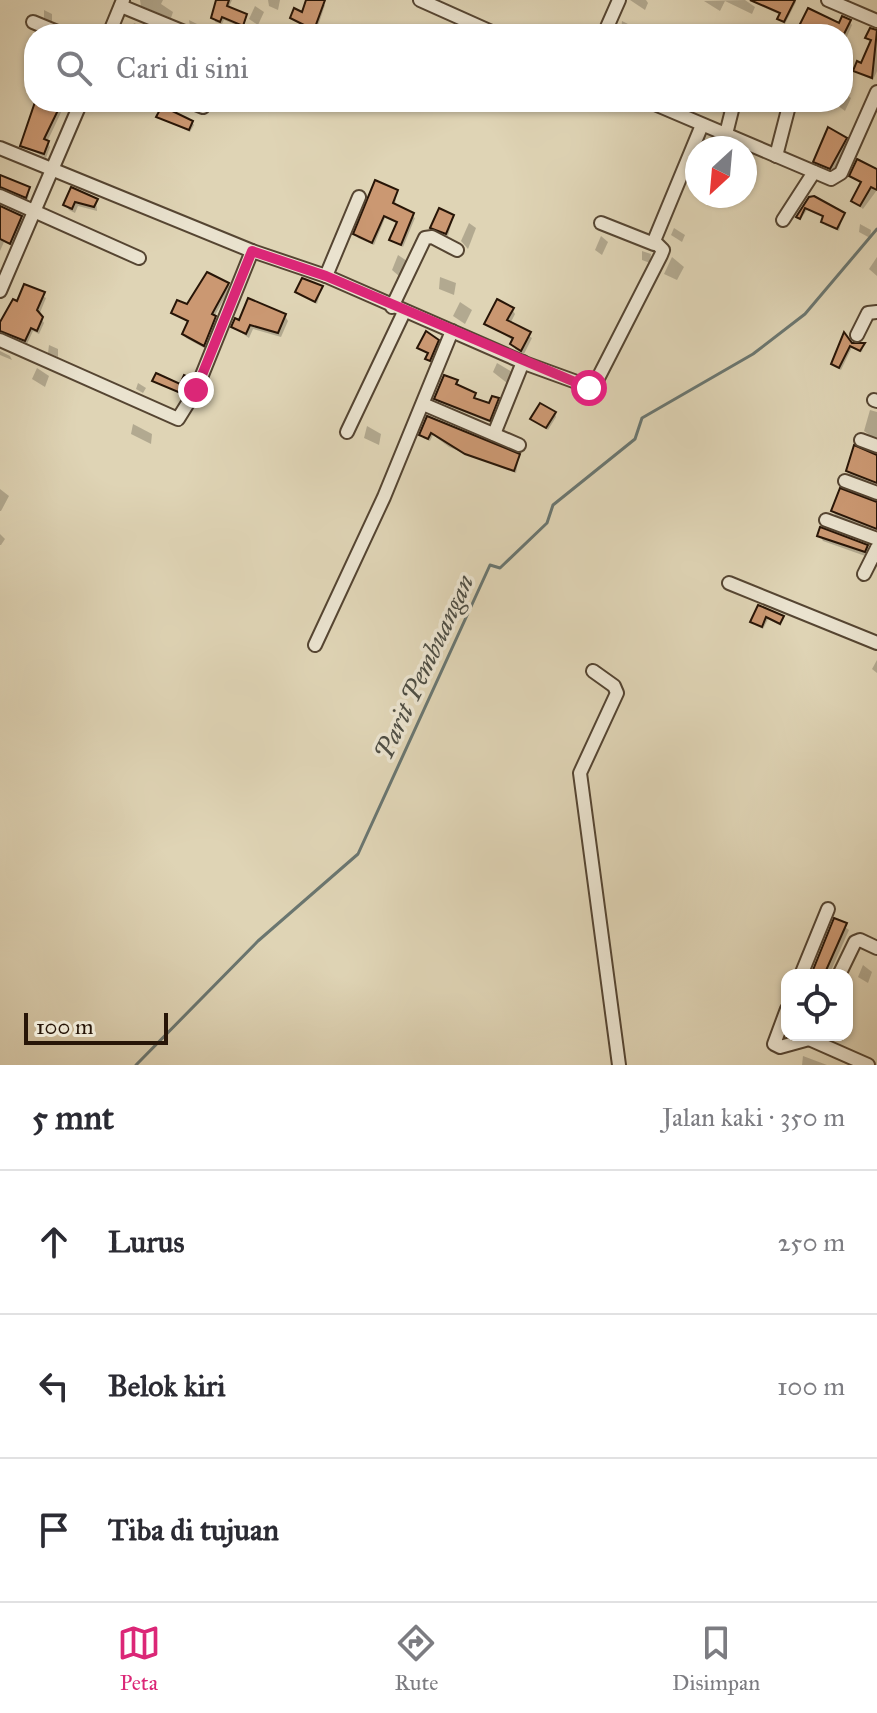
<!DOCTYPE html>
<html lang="id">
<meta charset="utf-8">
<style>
:root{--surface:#fff;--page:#f7f7f7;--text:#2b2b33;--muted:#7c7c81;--line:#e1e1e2;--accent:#db2777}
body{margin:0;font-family:"IM FELL Great Primer",serif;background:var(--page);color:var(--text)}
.controls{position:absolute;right:24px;bottom:24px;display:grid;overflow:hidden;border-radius:16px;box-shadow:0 2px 6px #0004}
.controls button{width:72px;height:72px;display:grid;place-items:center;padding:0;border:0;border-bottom:2px solid var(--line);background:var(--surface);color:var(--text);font:40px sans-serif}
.compass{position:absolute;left:685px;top:136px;width:72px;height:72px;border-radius:50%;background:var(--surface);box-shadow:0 2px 6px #0004;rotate:206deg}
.scale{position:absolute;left:24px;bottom:20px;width:144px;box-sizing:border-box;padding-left:8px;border:4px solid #271507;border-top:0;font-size:22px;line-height:28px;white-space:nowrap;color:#271507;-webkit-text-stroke:6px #eae3cf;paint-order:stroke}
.stop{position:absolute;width:24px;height:24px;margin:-18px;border:6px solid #db2777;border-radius:50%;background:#fff}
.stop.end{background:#db2777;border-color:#fff;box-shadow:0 2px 8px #0008}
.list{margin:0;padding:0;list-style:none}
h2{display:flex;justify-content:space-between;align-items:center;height:104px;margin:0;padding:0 32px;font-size:34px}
h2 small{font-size:26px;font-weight:400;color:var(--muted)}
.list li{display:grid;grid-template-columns:52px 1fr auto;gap:24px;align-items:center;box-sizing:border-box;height:144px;padding:0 32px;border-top:2px solid var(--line)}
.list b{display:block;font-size:30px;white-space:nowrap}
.list em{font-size:26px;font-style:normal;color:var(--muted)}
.icon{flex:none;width:44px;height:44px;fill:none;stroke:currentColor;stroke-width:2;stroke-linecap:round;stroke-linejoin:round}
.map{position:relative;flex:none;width:877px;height:1065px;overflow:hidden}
.search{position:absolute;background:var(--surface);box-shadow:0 2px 6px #0004;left:24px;right:24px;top:24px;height:88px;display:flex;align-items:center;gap:20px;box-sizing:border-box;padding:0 28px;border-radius:32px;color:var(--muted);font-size:30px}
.sheet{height:536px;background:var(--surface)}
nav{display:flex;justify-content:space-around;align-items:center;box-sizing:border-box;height:112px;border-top:2px solid var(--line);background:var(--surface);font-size:22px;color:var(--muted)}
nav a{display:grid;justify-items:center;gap:4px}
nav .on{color:var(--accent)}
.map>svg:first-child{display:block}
</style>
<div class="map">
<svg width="877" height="1065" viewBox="0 0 877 1065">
<rect width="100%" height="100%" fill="#dfd4b5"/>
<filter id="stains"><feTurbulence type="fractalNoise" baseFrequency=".0025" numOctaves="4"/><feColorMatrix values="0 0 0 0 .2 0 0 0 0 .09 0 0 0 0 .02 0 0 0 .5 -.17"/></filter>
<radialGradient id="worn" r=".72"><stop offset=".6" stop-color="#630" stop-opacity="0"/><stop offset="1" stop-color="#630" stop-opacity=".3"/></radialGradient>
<g fill="#0003">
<polygon points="140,0 163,0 161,4 173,12 171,18 141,6"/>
<polygon points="220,0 232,0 228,9 246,16 244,28 224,20 222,24 215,22"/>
<polygon points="268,0 280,0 278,10 269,6"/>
<polygon points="308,0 325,5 316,32 292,18 304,14"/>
<polygon points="630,0 646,0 648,3 645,10"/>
<polygon points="745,0 755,7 752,14 725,1 720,11 704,1"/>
<polygon points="763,0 795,0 796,2 785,24 779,19 781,15 763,7"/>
<polygon points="255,6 264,12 258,25 249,19"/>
<polygon points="44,10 52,14 52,22 44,18"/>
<polygon points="809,11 840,25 849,21 852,25 845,41 843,34 818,29 815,34 800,34"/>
<polygon points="189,20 197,24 197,30 190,26"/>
<polygon points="622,21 634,27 634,34 621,31"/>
<polygon points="134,23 161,34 122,34 124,29 130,32"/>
<polygon points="871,30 877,33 877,71 873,80 855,71 862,65 872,42 868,38"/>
<polygon points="843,92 851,98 845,111 837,105 843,102"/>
<polygon points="46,102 66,102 47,142 50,147 46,158 22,145"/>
<polygon points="714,102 731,102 726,114 716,110"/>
<polygon points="158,117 192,122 194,125 190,132"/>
<polygon points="845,139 847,142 835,170 817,165 815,162"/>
<polygon points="877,171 877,190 863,209 853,201 862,185 852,176"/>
<polygon points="693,174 697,176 697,186 691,180"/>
<polygon points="0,177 29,189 28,200 6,190 0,192"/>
<polygon points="72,189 96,200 97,211 78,206 75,213 69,210 66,205"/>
<polygon points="397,192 395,205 415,218 403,247 392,239 399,224 385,218 374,245 358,238 355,234"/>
<polygon points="810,199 843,215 839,231 825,225 825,218 807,210 800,220 798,217"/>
<polygon points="0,207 22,220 12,245 4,242 0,251"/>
<polygon points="453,217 448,236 434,231 432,228"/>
<polygon points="469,223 476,228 468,249 461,241"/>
<polygon points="860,224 871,230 870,238 859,232"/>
<polygon points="674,228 685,235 682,242 671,235"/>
<polygon points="601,236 608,242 602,255 595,250"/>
<polygon points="642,251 651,254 650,263 642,260"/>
<polygon points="398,255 407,261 399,276 392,270"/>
<polygon points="672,257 684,267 677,280 664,274"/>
<polygon points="877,257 877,276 869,269"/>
<polygon points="440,277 456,283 454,295 439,289"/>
<polygon points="228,284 230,288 214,317 217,322 206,349 186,338 184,334 189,323 173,313"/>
<polygon points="25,286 46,298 39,315 44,323 39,334 33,331 27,344 0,336 0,328"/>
<polygon points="322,287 317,304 297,292"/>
<polygon points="460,302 472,310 465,324 453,316"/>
<polygon points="512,309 515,314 510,324 532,338 524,354 515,349 514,341 487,324"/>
<polygon points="285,316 288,321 281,337 253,329 249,338 233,327 240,323"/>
<polygon points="844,336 851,345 863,346 862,352 852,347 841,370 833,364"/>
<polygon points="437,341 439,345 432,363 429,355 420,348"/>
<polygon points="49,345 58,349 58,357 48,353"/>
<polygon points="0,351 10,356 12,360 0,355"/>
<polygon points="497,363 512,372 507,383 493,372"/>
<polygon points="37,368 49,376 45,387 32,379"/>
<polygon points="190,380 184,396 155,381 181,386"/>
<polygon points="457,381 458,387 474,395 475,400 491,406 497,400 491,423 438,402 436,399"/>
<polygon points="138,383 146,388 143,393 136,389"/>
<polygon points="870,410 877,412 877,440 864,431"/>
<polygon points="555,414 556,417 548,430 533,419"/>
<polygon points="428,418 519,456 516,473 449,447 433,435 430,441 423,438"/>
<polygon points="133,424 152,434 151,444 131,434"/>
<polygon points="367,426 381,434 379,445 364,438"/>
<polygon points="877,457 877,487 851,476 848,471"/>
<polygon points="0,489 9,496 1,511 0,511"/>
<polygon points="877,505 877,533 836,516 833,511"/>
<polygon points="0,534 5,539 1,545 0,545"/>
<polygon points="820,536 867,547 870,552 868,557 823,541"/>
<polygon points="759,607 782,617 781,626 768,619 763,629 755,625"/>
<polygon points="877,660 877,673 872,669"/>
<polygon points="835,920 849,930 829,975 810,975"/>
<polygon points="863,965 872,972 868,983 858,977"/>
<polygon points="803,1056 827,1065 802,1065"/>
</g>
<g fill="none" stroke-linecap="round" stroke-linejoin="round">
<polyline stroke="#6a7670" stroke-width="3" points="136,1065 258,941 358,854 490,565 500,568 547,523 553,505 635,439 642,418 753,354 805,314 877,229"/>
</g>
<g fill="#cb9872" stroke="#271507" stroke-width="2">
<polygon points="216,0 229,0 227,6 247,14 243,26 222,17 220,22 211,18"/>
<polygon points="306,0 325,0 314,30 290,18 294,8 302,12"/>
<polygon points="750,0 795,0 784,22 777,19 780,13"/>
<polygon points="808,8 839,23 842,16 851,20 844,34 834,34 816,26 811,34 795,34"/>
<polygon points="870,28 877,30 872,78 853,71 857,61 861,63 871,40 865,38"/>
<polygon points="35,102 62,102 44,139 49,141 44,154 20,146"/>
<polygon points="162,106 193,121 189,130 156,117"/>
<polygon points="828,127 847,138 830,169 813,162"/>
<polygon points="857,159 877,169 877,190 871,187 860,206 851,201 861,182 849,176"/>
<polygon points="0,175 30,187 26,198 0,187"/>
<polygon points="375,180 398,190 393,203 414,213 401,245 389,240 397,222 384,216 372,243 353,234"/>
<polygon points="71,187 98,199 94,207 75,202 72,209 63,205"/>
<polygon points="814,196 845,213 837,229 821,222 823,216 805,208 800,219 796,217 809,197"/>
<polygon points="0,206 22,216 10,244 0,239"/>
<polygon points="439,208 454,215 446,234 430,228"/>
<polygon points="207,272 229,283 212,314 216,316 204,346 182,334 188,321 171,313 177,300 187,304"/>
<polygon points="302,278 323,286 315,302 295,292"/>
<polygon points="24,284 45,292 37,310 43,317 37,331 31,328 25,341 0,331 0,322 13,299 17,301"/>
<polygon points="248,298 286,314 278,333 250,325 246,334 231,327 235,318 239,320"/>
<polygon points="497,299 514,308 507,320 531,332 521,351 510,344 513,338 484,324"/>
<polygon points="426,331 439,340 430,361 425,359 428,353 417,348"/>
<polygon points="844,332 852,343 865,343 860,351 850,346 839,368 831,364"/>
<polygon points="156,373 180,384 184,375 191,378 183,394 152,381"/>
<polygon points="444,375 458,380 456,384 476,393 474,398 489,403 492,396 499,398 490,421 434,399"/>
<polygon points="540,403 556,412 546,428 530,419"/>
<polygon points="427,416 520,454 514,471 465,454 431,433 428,439 419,435"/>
<polygon points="854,445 877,455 877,483 846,471"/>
<polygon points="840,488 877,502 877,529 831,511"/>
<polygon points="820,527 823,528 868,545 865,552 817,536"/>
<polygon points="758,605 784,616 780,624 766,617 762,627 750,622"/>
<polygon points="834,918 847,923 824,975 811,975"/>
</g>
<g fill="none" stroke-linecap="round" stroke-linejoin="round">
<defs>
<g id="minor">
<polyline points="420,0 496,34"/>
<polyline points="828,0 877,21"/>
<polyline points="121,6 189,34"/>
<polyline points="33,22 62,34"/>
<polyline points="109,34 123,0"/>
<polyline points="604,34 619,0"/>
<polyline points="191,102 203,107"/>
<polyline points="650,102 831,179 841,173 877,92"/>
<polyline points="726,134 734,102"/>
<polyline points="0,148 252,251 326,276 527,364 593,388 661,255 663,250 654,241 702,125"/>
<polyline points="776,156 790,102"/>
<polyline points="0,196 139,258"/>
<polyline points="783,220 814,172"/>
<polyline points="601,223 654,244"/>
<polyline points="326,276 359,197"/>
<polyline points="0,291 81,102"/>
<polyline points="392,307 425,238 432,237 457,250"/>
<polyline points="857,335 868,313 877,312"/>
<polyline points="0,340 178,419 196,390 252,251"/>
<polyline points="874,400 877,401"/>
<polyline points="423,404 519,445"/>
<polyline points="347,432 404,312"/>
<polyline points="494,434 523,362"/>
<polyline points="861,440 877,446"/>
<polyline points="845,481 877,493"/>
<polyline points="826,520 877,539"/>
<polyline points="864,574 877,548"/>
<polyline points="729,583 877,643"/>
<polyline points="315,645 384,497 452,331"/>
<polyline points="593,671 614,686 617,693 580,773 619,1065"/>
<polyline points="801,975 828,909"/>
<polyline points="839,975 855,942 860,940 877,948"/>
<polyline points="787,1009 774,1044 780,1047 809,1039"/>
<polyline points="811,1035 809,1039 868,1065"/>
</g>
</defs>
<use href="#minor" stroke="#554532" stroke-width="16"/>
<use href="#minor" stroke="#eae3cf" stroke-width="12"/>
</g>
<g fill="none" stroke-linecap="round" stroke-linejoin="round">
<polyline stroke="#db2777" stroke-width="10" points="196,390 252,251 326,276 589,388"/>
</g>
<g text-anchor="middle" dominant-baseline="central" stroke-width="7" stroke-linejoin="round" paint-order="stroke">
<g font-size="26" font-style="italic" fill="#4e4e44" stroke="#eae3cf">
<text transform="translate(424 667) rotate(-65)">Parit Pembuangan</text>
</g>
</g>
<rect width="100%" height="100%" filter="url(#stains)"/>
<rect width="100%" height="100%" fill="url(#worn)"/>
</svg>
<div class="controls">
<button><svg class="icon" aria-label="locate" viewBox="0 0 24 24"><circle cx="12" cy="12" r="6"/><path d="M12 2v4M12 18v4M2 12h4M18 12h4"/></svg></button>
</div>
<svg class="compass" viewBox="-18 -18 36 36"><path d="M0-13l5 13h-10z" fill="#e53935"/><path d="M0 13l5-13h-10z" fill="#7c7c81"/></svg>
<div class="scale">100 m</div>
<div class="stop" style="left:589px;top:388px"></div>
<div class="stop end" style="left:196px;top:390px"></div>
<div class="search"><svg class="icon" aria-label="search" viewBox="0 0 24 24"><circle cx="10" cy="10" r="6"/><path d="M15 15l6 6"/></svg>Cari di sini</div>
</div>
<section class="sheet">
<h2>5 mnt<small>Jalan kaki · 350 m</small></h2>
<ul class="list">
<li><svg class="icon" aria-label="ahead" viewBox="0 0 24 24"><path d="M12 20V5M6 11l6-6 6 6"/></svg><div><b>Lurus</b></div><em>250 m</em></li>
<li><svg class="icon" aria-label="left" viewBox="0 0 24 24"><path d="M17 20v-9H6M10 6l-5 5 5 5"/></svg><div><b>Belok kiri</b></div><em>100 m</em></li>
<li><svg class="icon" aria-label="arrive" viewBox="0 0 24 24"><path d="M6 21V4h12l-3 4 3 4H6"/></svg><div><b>Tiba di tujuan</b></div></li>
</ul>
</section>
<nav>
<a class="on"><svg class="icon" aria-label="map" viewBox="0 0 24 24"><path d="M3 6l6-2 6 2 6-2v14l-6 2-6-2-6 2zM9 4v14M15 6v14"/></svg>Peta</a>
<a><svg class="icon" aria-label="directions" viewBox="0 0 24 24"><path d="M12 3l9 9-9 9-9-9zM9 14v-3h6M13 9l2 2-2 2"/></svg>Rute</a>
<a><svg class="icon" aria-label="saved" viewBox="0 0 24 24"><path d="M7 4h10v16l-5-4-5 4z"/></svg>Disimpan</a>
</nav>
